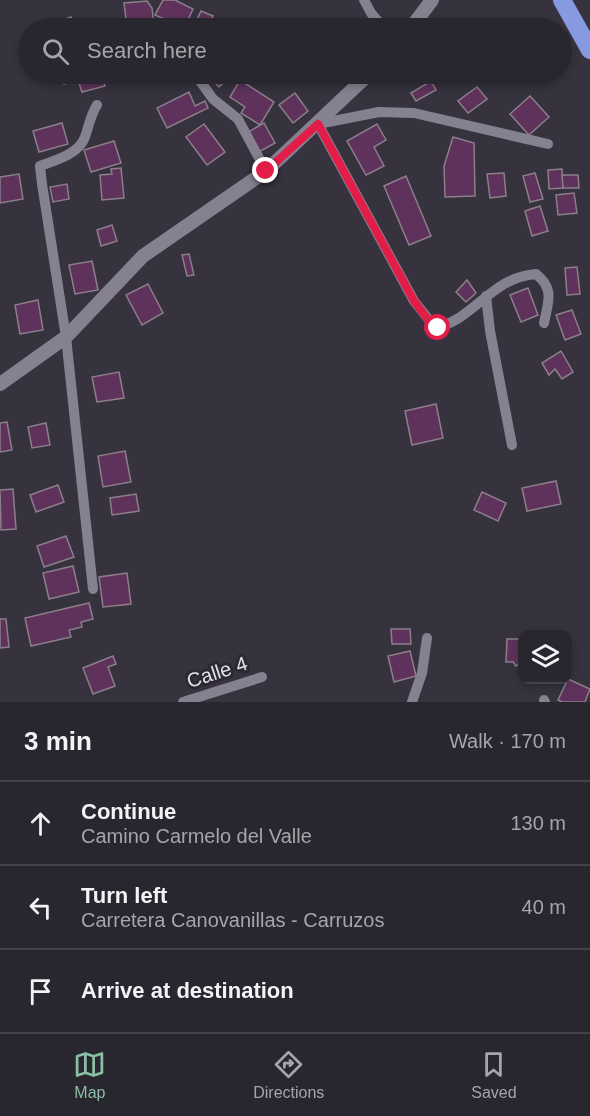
<!DOCTYPE html>
<meta charset="utf-8">
<style>
:root{--surface:#28262e;--page:#302e36;--text:#f1f3f6;--muted:#a5a5aa;--line:#44434a;--accent:#8abfa5}
body{margin:0;font-family:Helvetica,sans-serif;background:var(--page);color:var(--text)}
.controls{position:absolute;right:18px;bottom:18px;display:grid;overflow:hidden;border-radius:12px;box-shadow:0 3px 9px #0003}
.controls button{width:54px;height:54px;display:grid;place-items:center;padding:0;border:0;border-bottom:2px solid var(--line);background:var(--surface);color:var(--text);font:30px sans-serif}
.stop{position:absolute;width:18px;height:18px;margin:-14px;border:4px solid #e11d48;border-radius:50%;background:#fff}
.stop.end{background:#e11d48;border-color:#fff;box-shadow:0 2px 6px #0008}
.list{margin:0;padding:0;list-style:none}
h2{display:flex;justify-content:space-between;align-items:center;height:78px;margin:0;padding:0 24px;font-size:26px}
h2 small{font-size:20px;font-weight:400;color:var(--muted)}
.list li{display:grid;grid-template-columns:39px 1fr auto;gap:18px;align-items:center;box-sizing:border-box;height:84px;padding:0 24px;border-top:2px solid var(--line)}
.list b{display:block;font-size:22px;white-space:nowrap}
.list p{margin:0;font-size:20px;white-space:nowrap;color:var(--muted)}
.list em{font-size:20px;font-style:normal;color:var(--muted)}
.icon{flex:none;width:33px;height:33px;fill:none;stroke:currentColor;stroke-width:2;stroke-linecap:round;stroke-linejoin:round}
.map{position:relative;flex:none;width:590px;height:702px;overflow:hidden}
.search{position:absolute;background:var(--surface);box-shadow:0 3px 9px #0003;left:18px;right:18px;top:18px;height:66px;display:flex;align-items:center;gap:15px;box-sizing:border-box;padding:0 21px;border-radius:33px;color:var(--muted);font-size:22px}
.sheet{height:330px;background:var(--surface)}
nav{display:flex;justify-content:space-around;align-items:center;box-sizing:border-box;height:84px;border-top:2px solid var(--line);background:var(--surface);font-size:16px;color:var(--muted)}
nav a{display:grid;justify-items:center;gap:3px}
nav .on{color:var(--accent)}
.map>svg:first-child{display:block}
</style>
<div class="map">
<svg width="590" height="702" viewBox="0 0 590 702">
<rect width="100%" height="100%" fill="#36323e"/>
<g fill="#5f325c" stroke="#8b7f8a" stroke-width="1.5">
<polygon points="163,0 175,0 193,9 184,28 155,15"/>
<polygon points="147,1 152,8 154,25 127,28 124,3"/>
<polygon points="201,11 213,16 207,28 193,28"/>
<polygon points="71,17 74,25 84,20 87,28 62,28 60,21"/>
<polygon points="221,21 232,28 216,28"/>
<polygon points="61,74 101,74 105,86 82,92 78,80 64,84"/>
<polygon points="207,74 233,74 219,87"/>
<polygon points="240,80 274,102 260,125 241,113 245,107 230,97"/>
<polygon points="431,81 436,90 416,101 411,93"/>
<polygon points="477,87 487,99 468,113 458,101"/>
<polygon points="189,92 195,106 205,101 208,108 167,128 157,108"/>
<polygon points="295,93 308,111 293,123 279,105"/>
<polygon points="530,96 549,117 529,135 510,114"/>
<polygon points="62,123 68,144 39,152 33,131"/>
<polygon points="264,123 275,143 259,152 248,132"/>
<polygon points="204,124 225,152 207,165 186,137"/>
<polygon points="377,124 386,140 374,147 384,166 366,175 347,141"/>
<polygon points="453,137 474,143 475,196 445,197 444,166"/>
<polygon points="114,141 121,163 91,172 84,150"/>
<polygon points="121,168 124,198 102,200 100,175 112,174 111,169"/>
<polygon points="562,169 563,188 549,189 548,170"/>
<polygon points="504,173 506,196 490,198 487,174"/>
<polygon points="535,173 543,199 530,202 523,176"/>
<polygon points="19,174 23,199 0,203 0,177"/>
<polygon points="562,175 578,175 579,188 563,188"/>
<polygon points="406,176 431,236 409,245 384,186"/>
<polygon points="67,184 69,199 53,202 50,187"/>
<polygon points="574,193 577,213 558,215 556,195"/>
<polygon points="540,206 548,231 532,236 525,211"/>
<polygon points="112,225 117,241 101,246 97,230"/>
<polygon points="189,254 194,275 187,276 182,255"/>
<polygon points="92,261 98,290 75,294 69,265"/>
<polygon points="577,267 580,294 567,295 565,268"/>
<polygon points="467,280 476,293 466,302 456,292"/>
<polygon points="148,284 163,313 142,325 126,295"/>
<polygon points="528,288 538,315 521,322 510,295"/>
<polygon points="38,300 43,330 20,334 15,305"/>
<polygon points="572,310 581,334 565,340 556,315"/>
<polygon points="561,351 573,372 562,379 555,369 549,375 542,363"/>
<polygon points="119,372 124,398 97,402 92,377"/>
<polygon points="436,404 443,438 412,445 405,411"/>
<polygon points="7,422 12,450 0,452 0,423"/>
<polygon points="46,423 50,445 32,448 28,427"/>
<polygon points="125,451 131,482 103,487 98,456"/>
<polygon points="556,481 561,504 527,511 522,488"/>
<polygon points="58,485 64,502 36,512 30,495"/>
<polygon points="13,489 16,529 1,530 0,490"/>
<polygon points="482,492 506,503 498,521 474,510"/>
<polygon points="136,494 139,511 112,515 110,498"/>
<polygon points="66,536 74,557 44,567 37,546"/>
<polygon points="73,566 79,592 49,599 43,573"/>
<polygon points="127,573 131,604 103,607 99,577"/>
<polygon points="89,603 93,619 81,622 82,627 69,630 71,637 31,646 25,618"/>
<polygon points="0,619 6,619 9,647 0,648"/>
<polygon points="391,629 410,629 411,644 392,644"/>
<polygon points="507,639 522,639 522,663 516,666 513,662 506,662"/>
<polygon points="410,651 416,676 394,682 388,656"/>
<polygon points="113,656 116,664 108,667 115,686 93,694 83,668"/>
<polygon points="568,679 590,689 585,702 562,702 558,700"/>
</g>
<g fill="none" stroke-linecap="round" stroke-linejoin="round">
<g stroke="#868190" stroke-width="10">
<polyline points="364,0 371,13 384,28"/>
<polyline points="195,74 213,99 238,119 266,171"/>
<polyline points="486,296 490,331 512,445"/>
<path d="M544 323C548 302 555 289 536 274 501 277 486 300 459 318 453 322 445 325 438 328L430 321 414 301 318 124 379 112 414 113 548 144"/>
<path d="M93 589 66 337 42 184 40 166C56 160 79 154 85 137 89 126 90 116 97 105"/>
<polyline points="544,700 545,702"/>
<polyline points="183,702 262,677"/>
<polyline points="412,702 422,673 427,638"/>
</g>
<g stroke="#868190" stroke-width="14">
<polyline points="411,28 432,0"/>
<polyline points="0,384 66,337 143,256 266,171 369,74"/>
</g>
<polyline stroke="#8799e1" stroke-width="18" points="562,0 590,50"/>
</g>
<g fill="none" stroke-linecap="round" stroke-linejoin="round">
<polyline stroke="#e11d48" stroke-width="8" points="266,171 318,124 414,301 429,321 438,328"/>
</g>
<g text-anchor="middle" dominant-baseline="central" stroke-width="6" stroke-linejoin="round" paint-order="stroke">
<g font-size="20" fill="#e2dfe7" stroke="#2c2834">
<text transform="translate(217 672) rotate(-18)">Calle 4</text>
</g>
</g>
</svg>
<div class="controls">
<button><svg class="icon" aria-label="layers" viewBox="0 0 24 24"><path d="M12 4l9 5-9 5-9-5zM3 14l9 5 9-5"/></svg></button>
</div>
<div class="stop" style="left:438px;top:328px"></div>
<div class="stop end" style="left:266px;top:171px"></div>
<div class="search"><svg class="icon" aria-label="search" viewBox="0 0 24 24"><circle cx="10" cy="10" r="6"/><path d="M15 15l6 6"/></svg>Search here</div>
</div>
<section class="sheet">
<h2>3 min<small>Walk · 170 m</small></h2>
<ul class="list">
<li><svg class="icon" aria-label="ahead" viewBox="0 0 24 24"><path d="M12 20V5M6 11l6-6 6 6"/></svg><div><b>Continue</b><p>Camino Carmelo del Valle</p></div><em>130 m</em></li>
<li><svg class="icon" aria-label="left" viewBox="0 0 24 24"><path d="M17 20v-9H6M10 6l-5 5 5 5"/></svg><div><b>Turn left</b><p>Carretera Canovanillas - Carruzos</p></div><em>40 m</em></li>
<li><svg class="icon" aria-label="arrive" viewBox="0 0 24 24"><path d="M6 21V4h12l-3 4 3 4H6"/></svg><div><b>Arrive at destination</b></div></li>
</ul>
</section>
<nav>
<a class="on"><svg class="icon" aria-label="map" viewBox="0 0 24 24"><path d="M3 6l6-2 6 2 6-2v14l-6 2-6-2-6 2zM9 4v14M15 6v14"/></svg>Map</a>
<a><svg class="icon" aria-label="directions" viewBox="0 0 24 24"><path d="M12 3l9 9-9 9-9-9zM9 14v-3h6M13 9l2 2-2 2"/></svg>Directions</a>
<a><svg class="icon" aria-label="saved" viewBox="0 0 24 24"><path d="M7 4h10v16l-5-4-5 4z"/></svg>Saved</a>
</nav>
